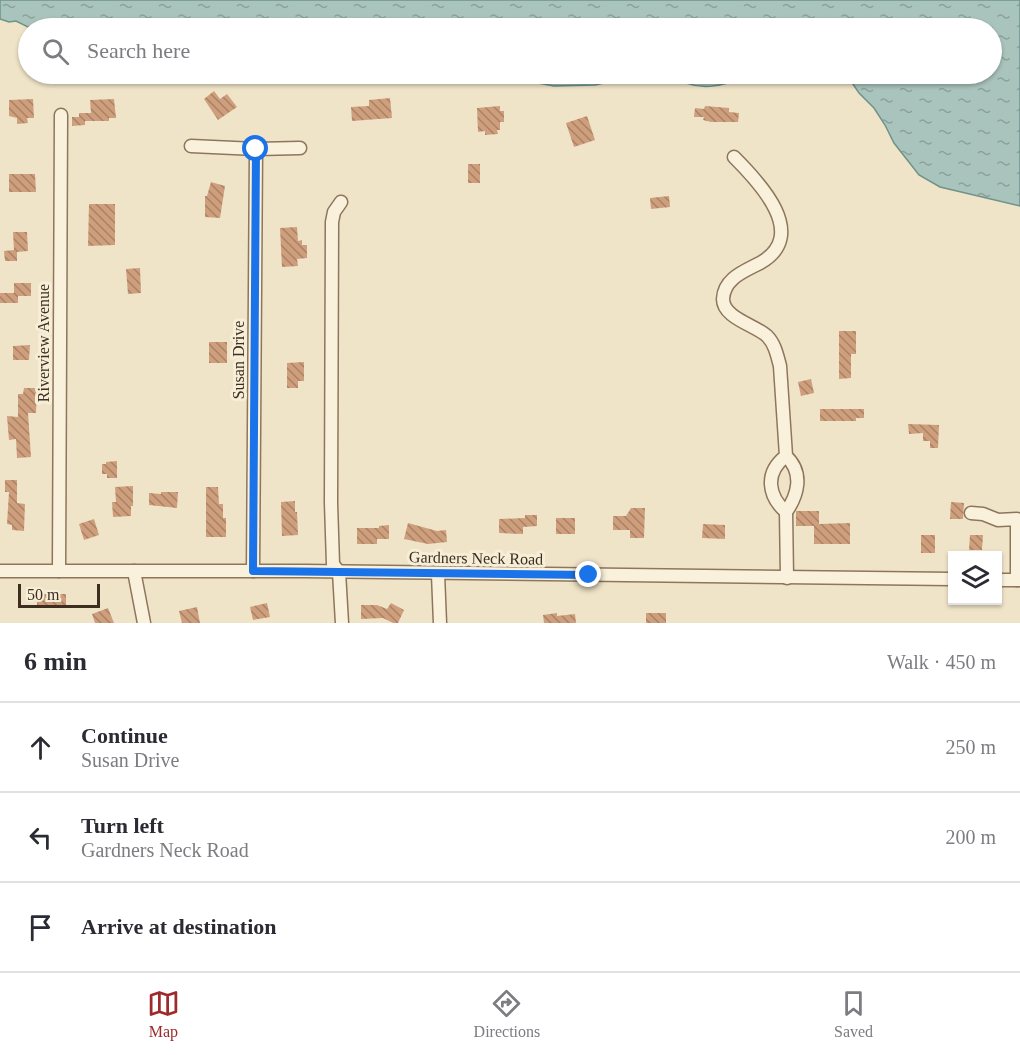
<!DOCTYPE html>
<meta charset="utf-8">
<style>
:root{--surface:#fff;--page:#f2f2f3;--text:#2b2b33;--muted:#7c7c81;--line:#e1e1e2;--accent:#9e2a2b}
body{margin:0;font-family:"Times New Roman",serif;background:var(--page);color:var(--text)}
.controls{position:absolute;right:18px;bottom:18px;display:grid;overflow:hidden;border-radius:0px;box-shadow:0 2px 4px #0004}
.controls button{width:54px;height:54px;display:grid;place-items:center;padding:0;border:0;border-bottom:2px solid var(--line);background:var(--surface);color:var(--text);font:30px sans-serif}
.scale{position:absolute;left:18px;bottom:15px;width:82px;box-sizing:border-box;padding-left:6px;border:3px solid #3d2e20;border-top:0;font-size:16px;line-height:21px;white-space:nowrap;color:#3d2e20;-webkit-text-stroke:4px #f7eed8;paint-order:stroke}
.stop{position:absolute;width:18px;height:18px;margin:-14px;border:4px solid #1a73e8;border-radius:50%;background:#fff}
.stop.end{background:#1a73e8;border-color:#fff;box-shadow:0 2px 6px #0008}
.list{margin:0;padding:0;list-style:none}
h2{display:flex;justify-content:space-between;align-items:center;height:78px;margin:0;padding:0 24px;font-size:26px}
h2 small{font-size:20px;font-weight:400;color:var(--muted)}
.list li{display:grid;grid-template-columns:39px 1fr auto;gap:18px;align-items:center;box-sizing:border-box;height:90px;padding:0 24px;border-top:2px solid var(--line)}
.list b{display:block;font-size:22px;white-space:nowrap}
.list p{margin:0;font-size:20px;white-space:nowrap;color:var(--muted)}
.list em{font-size:20px;font-style:normal;color:var(--muted)}
.icon{flex:none;width:33px;height:33px;fill:none;stroke:currentColor;stroke-width:2;stroke-linecap:round;stroke-linejoin:round}
.map{position:relative;flex:none;width:1020px;height:623px;overflow:hidden}
.search{position:absolute;background:var(--surface);box-shadow:0 2px 4px #0004;left:18px;right:18px;top:18px;height:66px;display:flex;align-items:center;gap:15px;box-sizing:border-box;padding:0 21px;border-radius:33px;color:var(--muted);font-size:22px}
.sheet{height:348px;background:var(--surface)}
nav{display:flex;justify-content:space-around;align-items:center;box-sizing:border-box;height:84px;border-top:2px solid var(--line);background:var(--surface);font-size:16px;color:var(--muted)}
nav a{display:grid;justify-items:center;gap:3px}
nav .on{color:var(--accent)}
.map>svg:first-child{display:block}
</style>
<div class="map">
<svg width="1020" height="623" viewBox="0 0 1020 623">
<defs>
<pattern id="water-ripples" width="26" height="14" patternUnits="userSpaceOnUse" patternTransform="scale(1.5)"><rect width="26" height="14" fill="#a9c4bc"/><path d="M2 4q2-2 4 0t4 0M15 11q2-2 4 0t4 0" fill="none" stroke="#8ba098"/></pattern>
<pattern id="building-back-hatch" width="6" height="6" patternUnits="userSpaceOnUse" patternTransform="scale(1.5)"><rect width="6" height="6" fill="#cf9f7d"/><path d="M-1 5l2 2M0 0l6 6M5-1l2 2" fill="none" stroke="#a98266"/></pattern>
</defs>
<rect width="100%" height="100%" fill="#f0e4c8"/>
<g fill="url(#water-ripples)" stroke="#6f938a" stroke-width="1.5">
<polygon points="0,0 1020,0 1020,206 940,187 919,175 894,143 885,125 874,108 859,93 846,74 992,74 992,28 55,28 53,26 30,28 16,21 9,22 0,19"/>
<polygon points="443,74 620,74 608,82 595,85 554,86 511,78 484,81 451,80 444,77"/>
<path d="M670 74H750C723 87 696 94 670 74Z"/>
</g>
<g fill="url(#building-back-hatch)">
<polygon points="214,91 220,99 227,94 237,107 218,120 204,99"/>
<polygon points="390,98 392,118 352,121 351,107 369,106 369,100"/>
<polygon points="33,99 34,118 27,118 28,123 17,124 17,118 9,116 9,100"/>
<polygon points="114,99 116,118 109,118 109,121 85,121 85,125 72,126 72,117 79,117 79,113 91,113 90,100"/>
<polygon points="500,106 500,111 504,111 504,122 500,122 500,130 497,130 498,134 485,135 485,131 478,132 477,108"/>
<polygon points="705,106 729,108 729,112 739,113 738,122 711,122 703,120 704,117 694,117 695,108 704,109"/>
<polygon points="587,116 595,140 574,147 566,123"/>
<rect x="468" y="164" width="12" height="19"/>
<polygon points="9,174 35,174 36,192 9,192"/>
<polygon points="211,182 225,186 220,218 205,217 205,196 207,196"/>
<polygon points="669,196 670,207 651,209 650,198"/>
<polygon points="89,204 115,204 115,245 88,246"/>
<polygon points="297,227 298,241 302,240 302,245 307,245 307,258 297,259 298,266 282,267 280,228"/>
<polygon points="13,232 27,232 28,251 17,252 17,261 5,261 4,251 14,250"/>
<polygon points="140,268 141,293 128,294 126,269"/>
<polygon points="14,283 31,283 31,296 18,296 18,303 0,303 0,293 14,293"/>
<polygon points="839,331 856,331 856,354 851,354 851,378 839,379"/>
<rect x="209" y="342" width="18" height="21"/>
<polygon points="30,345 29,360 13,360 13,346"/>
<polygon points="304,362 304,381 298,381 298,388 287,388 287,363"/>
<polygon points="811,379 814,393 801,396 798,382"/>
<polygon points="24,388 37,388 36,413 28,413 31,457 17,458 16,439 9,440 7,416 18,417 18,394 23,394"/>
<polygon points="820,409 864,409 864,418 856,418 856,421 820,421"/>
<polygon points="908,424 939,425 938,448 930,448 930,441 923,441 923,433 909,434"/>
<polygon points="117,461 117,478 107,478 107,474 102,474 102,464 106,464 106,462"/>
<polygon points="5,480 17,480 17,503 25,504 24,531 12,530 12,525 7,524 9,492 5,492"/>
<polygon points="133,486 133,506 131,506 131,516 113,517 112,502 116,502 115,487"/>
<polygon points="206,487 218,487 219,504 223,504 223,518 226,518 226,537 206,537"/>
<polygon points="161,492 178,492 177,508 149,505 149,493 161,494"/>
<polygon points="295,501 295,512 297,512 298,535 282,536 281,502"/>
<polygon points="951,502 964,503 963,519 950,519"/>
<polygon points="631,508 645,508 644,538 630,538 630,530 613,530 613,516 626,516"/>
<polygon points="796,511 819,511 819,524 850,523 850,544 814,544 814,526 796,526"/>
<polygon points="525,515 537,515 537,526 523,527 523,534 499,533 499,519 525,518"/>
<rect x="556" y="518" width="19" height="16"/>
<polygon points="94,519 99,535 84,540 79,524"/>
<polygon points="408,523 437,531 446,530 447,542 428,544 404,539"/>
<polygon points="703,524 725,525 725,539 702,538"/>
<polygon points="389,525 389,539 377,539 377,544 357,544 357,528 379,528 379,526"/>
<rect x="921" y="535" width="14" height="18"/>
<polygon points="970,535 983,535 982,550 969,550"/>
<rect x="37" y="594" width="29" height="14"/>
<polygon points="267,603 270,617 253,620 250,607"/>
<polygon points="391,603 404,610 398,623 393,623 383,618 361,619 361,605 377,605 387,609"/>
<polygon points="197,607 200,623 182,623 179,611"/>
<polygon points="108,608 114,623 95,623 92,614"/>
<polygon points="557,613 557,616 575,614 576,623 544,623 543,615"/>
<rect x="646" y="613" width="20" height="10"/>
</g>
<g fill="none" stroke-linecap="round" stroke-linejoin="round">
<defs>
<g id="minor">
<polyline points="191,146 256,149 300,148"/>
<path d="M734 157C759 182 810 235 760 263 745 271 724 278 723 299 723 318 755 325 767 336 775 344 777 355 780 366L786 456C804 473 798 495 786 512 768 496 764 473 786 456"/>
<polyline points="341,202 334,212 332,222 331,503 333,564 339,572 342,623"/>
<polyline points="786,512 787,578"/>
<polyline points="971,513 983,514 998,520 1017,519 1017,580"/>
<polyline points="0,571 304,571 952,579"/>
<polyline points="59,571 61,115"/>
<polyline points="134,571 144,623"/>
<polyline points="253,571 256,149"/>
<polyline points="438,574 440,623"/>
<polyline points="998,580 1020,580"/>
</g>
</defs>
<use href="#minor" stroke="#8d765c" stroke-width="15"/>
<use href="#minor" stroke="#faf1dc" stroke-width="12"/>
</g>
<g fill="none" stroke-linecap="round" stroke-linejoin="round">
<polyline stroke="#1a73e8" stroke-width="8" points="256,149 253,571 589,575"/>
</g>
<g text-anchor="middle" dominant-baseline="central" stroke-width="6" stroke-linejoin="round" paint-order="stroke">
<g font-size="16" fill="#3d2e20" stroke="#f7eed8">
<text transform="translate(43 343) rotate(-90)">Riverview Avenue</text>
<text transform="translate(238 360) rotate(-90)">Susan Drive</text>
<text transform="translate(476 558) rotate(1)">Gardners Neck Road</text>
</g>
</g>
</svg>
<div class="controls">
<button><svg class="icon" aria-label="layers" viewBox="0 0 24 24"><path d="M12 4l9 5-9 5-9-5zM3 14l9 5 9-5"/></svg></button>
</div>
<div class="scale">50 m</div>
<div class="stop" style="left:256px;top:149px"></div>
<div class="stop end" style="left:589px;top:575px"></div>
<div class="search"><svg class="icon" aria-label="search" viewBox="0 0 24 24"><circle cx="10" cy="10" r="6"/><path d="M15 15l6 6"/></svg>Search here</div>
</div>
<section class="sheet">
<h2>6 min<small>Walk · 450 m</small></h2>
<ul class="list">
<li><svg class="icon" aria-label="ahead" viewBox="0 0 24 24"><path d="M12 20V5M6 11l6-6 6 6"/></svg><div><b>Continue</b><p>Susan Drive</p></div><em>250 m</em></li>
<li><svg class="icon" aria-label="left" viewBox="0 0 24 24"><path d="M17 20v-9H6M10 6l-5 5 5 5"/></svg><div><b>Turn left</b><p>Gardners Neck Road</p></div><em>200 m</em></li>
<li><svg class="icon" aria-label="arrive" viewBox="0 0 24 24"><path d="M6 21V4h12l-3 4 3 4H6"/></svg><div><b>Arrive at destination</b></div></li>
</ul>
</section>
<nav>
<a class="on"><svg class="icon" aria-label="map" viewBox="0 0 24 24"><path d="M3 6l6-2 6 2 6-2v14l-6 2-6-2-6 2zM9 4v14M15 6v14"/></svg>Map</a>
<a><svg class="icon" aria-label="directions" viewBox="0 0 24 24"><path d="M12 3l9 9-9 9-9-9zM9 14v-3h6M13 9l2 2-2 2"/></svg>Directions</a>
<a><svg class="icon" aria-label="saved" viewBox="0 0 24 24"><path d="M7 4h10v16l-5-4-5 4z"/></svg>Saved</a>
</nav>
